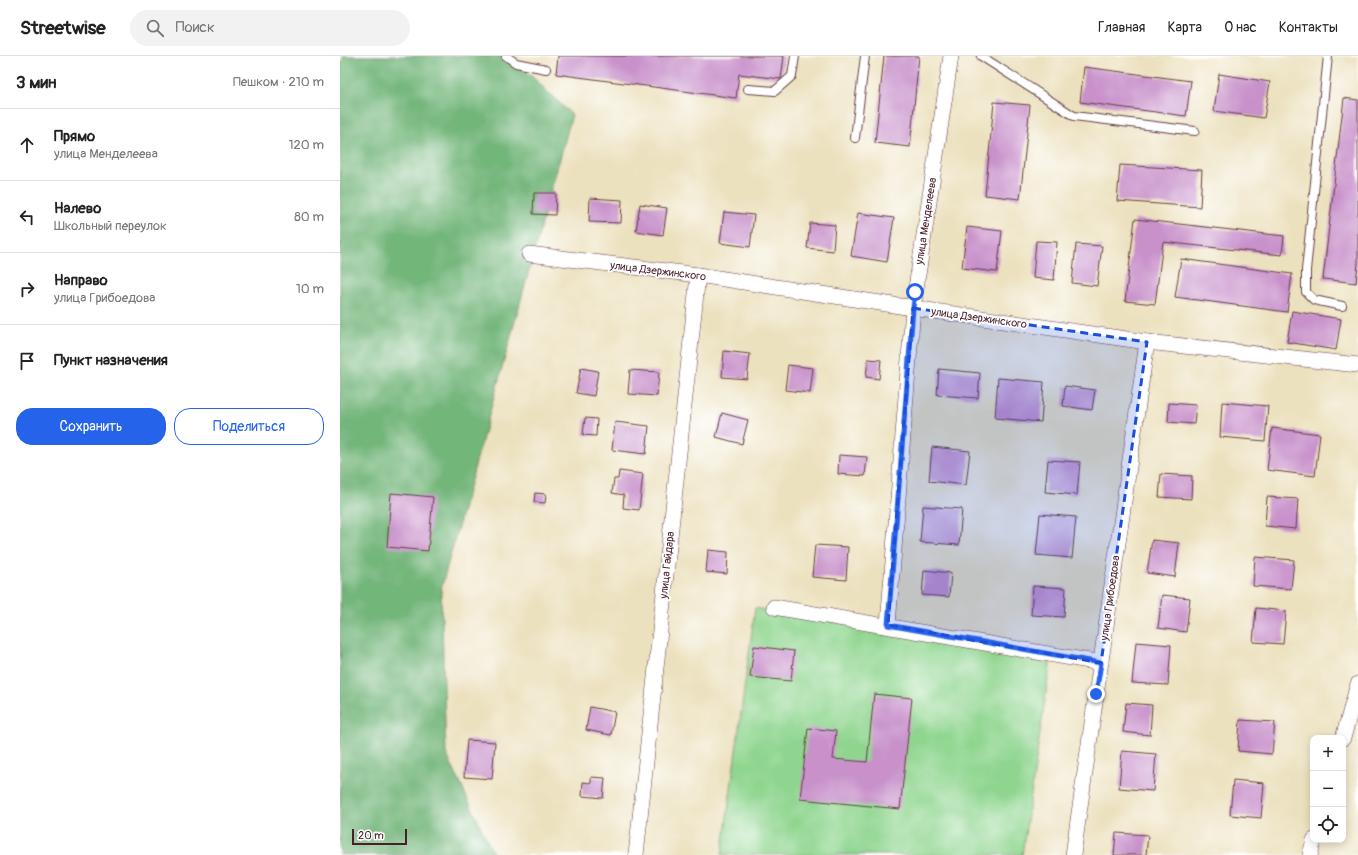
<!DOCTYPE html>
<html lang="ru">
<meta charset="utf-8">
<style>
:root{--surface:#fff;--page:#f2f2f2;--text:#222;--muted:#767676;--line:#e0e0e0;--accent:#2563eb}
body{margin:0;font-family:Pangolin,sans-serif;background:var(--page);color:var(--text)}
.controls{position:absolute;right:12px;bottom:12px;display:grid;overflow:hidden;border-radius:8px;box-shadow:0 2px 10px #0003}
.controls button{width:36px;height:36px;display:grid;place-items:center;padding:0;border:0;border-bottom:1px solid var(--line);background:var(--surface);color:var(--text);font:20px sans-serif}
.scale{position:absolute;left:12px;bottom:10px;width:55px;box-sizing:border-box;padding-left:4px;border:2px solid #4a1f2b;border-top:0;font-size:11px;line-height:14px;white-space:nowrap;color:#4a1f2b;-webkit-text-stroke:3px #fff;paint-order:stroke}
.stop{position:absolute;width:12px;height:12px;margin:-9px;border:3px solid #2563eb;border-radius:50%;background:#fff}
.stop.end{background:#2563eb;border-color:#fff;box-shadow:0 1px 4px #0008}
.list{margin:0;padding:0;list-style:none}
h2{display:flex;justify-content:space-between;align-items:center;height:52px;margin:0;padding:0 16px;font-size:17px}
h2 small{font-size:13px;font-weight:400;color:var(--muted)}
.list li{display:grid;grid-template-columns:26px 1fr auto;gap:12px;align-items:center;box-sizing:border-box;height:72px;padding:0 16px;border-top:1px solid var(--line)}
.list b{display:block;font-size:15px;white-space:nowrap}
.list p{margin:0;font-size:13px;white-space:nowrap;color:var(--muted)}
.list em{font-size:13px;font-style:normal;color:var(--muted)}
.actions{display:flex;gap:8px;padding:12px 16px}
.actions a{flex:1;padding:9px 0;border:1px solid var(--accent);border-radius:16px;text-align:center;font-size:14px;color:var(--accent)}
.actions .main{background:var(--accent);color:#fff}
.icon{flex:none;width:22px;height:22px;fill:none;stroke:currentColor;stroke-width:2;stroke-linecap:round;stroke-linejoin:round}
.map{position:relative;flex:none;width:1018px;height:799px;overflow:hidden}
header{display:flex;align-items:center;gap:24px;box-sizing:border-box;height:56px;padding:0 20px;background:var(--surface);border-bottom:1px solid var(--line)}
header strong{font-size:19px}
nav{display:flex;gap:22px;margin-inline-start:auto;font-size:14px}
.search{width:280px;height:36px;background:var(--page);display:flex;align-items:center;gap:10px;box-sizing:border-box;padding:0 14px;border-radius:22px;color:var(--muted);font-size:15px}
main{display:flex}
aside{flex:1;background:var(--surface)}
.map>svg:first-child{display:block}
</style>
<header>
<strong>Streetwise</strong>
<div class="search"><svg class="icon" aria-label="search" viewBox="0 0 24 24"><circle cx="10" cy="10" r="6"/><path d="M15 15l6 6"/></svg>Поиск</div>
<nav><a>Главная</a><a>Карта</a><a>О нас</a><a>Контакты</a></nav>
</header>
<main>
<aside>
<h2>3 мин<small>Пешком · 210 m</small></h2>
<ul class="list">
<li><svg class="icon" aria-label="ahead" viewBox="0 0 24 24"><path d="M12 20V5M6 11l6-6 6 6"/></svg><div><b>Прямо</b><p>улица Менделеева</p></div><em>120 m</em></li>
<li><svg class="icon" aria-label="left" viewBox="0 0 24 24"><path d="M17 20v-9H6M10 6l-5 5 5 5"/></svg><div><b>Налево</b><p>Школьный переулок</p></div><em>80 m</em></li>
<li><svg class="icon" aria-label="right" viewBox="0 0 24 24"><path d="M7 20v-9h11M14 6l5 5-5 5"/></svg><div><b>Направо</b><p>улица Грибоедова</p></div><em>10 m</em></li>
<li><svg class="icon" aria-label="arrive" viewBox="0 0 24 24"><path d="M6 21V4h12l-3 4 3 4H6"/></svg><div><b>Пункт назначения</b></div></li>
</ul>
<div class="actions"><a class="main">Сохранить</a><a>Поделиться</a></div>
</aside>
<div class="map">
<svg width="1018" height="799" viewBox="0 0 1018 799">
<rect width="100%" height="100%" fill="#fff"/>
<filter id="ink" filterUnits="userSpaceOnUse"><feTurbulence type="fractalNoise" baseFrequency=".025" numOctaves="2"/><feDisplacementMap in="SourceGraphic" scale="8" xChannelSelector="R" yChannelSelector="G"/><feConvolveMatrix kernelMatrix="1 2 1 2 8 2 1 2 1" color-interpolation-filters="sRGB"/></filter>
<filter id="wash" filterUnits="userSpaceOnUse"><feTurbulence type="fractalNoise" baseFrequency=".012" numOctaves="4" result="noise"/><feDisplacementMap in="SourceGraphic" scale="16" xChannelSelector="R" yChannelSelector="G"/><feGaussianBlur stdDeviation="0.9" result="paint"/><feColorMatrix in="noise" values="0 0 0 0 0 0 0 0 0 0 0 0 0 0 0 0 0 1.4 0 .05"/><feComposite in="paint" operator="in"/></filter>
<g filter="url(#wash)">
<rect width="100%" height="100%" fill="#ece1be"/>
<polygon fill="#8fd58f" stroke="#6c7a5d" points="415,552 711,603 682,799 382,799"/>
<polygon fill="#73b67a" stroke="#5e6a52" points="4,0 160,0 184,13 232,59 101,533 106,697 154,799 0,799 0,10"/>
<g id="blocks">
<g fill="#c891ca">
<polygon points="218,0 444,0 441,23 399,18 396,42 216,18"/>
<polygon points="544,0 579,0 570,91 535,87"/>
<polygon points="744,11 851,25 846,60 740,46"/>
<polygon points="879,18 930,26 924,62 874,55"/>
<polygon points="1004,42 1018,44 1018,207 1016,227 983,223"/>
<polygon points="654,46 690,49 680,143 645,139"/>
<polygon points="780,109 862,114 860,151 777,145"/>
<polygon points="194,137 216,137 215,159 193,158"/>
<polygon points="250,142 282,144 281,167 249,166"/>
<polygon points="300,148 327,152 323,179 296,175"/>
<polygon points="384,156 414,159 410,191 380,187"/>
<polygon points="518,157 554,162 547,206 511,200"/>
<polygon points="795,163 944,180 942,199 823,186 815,248 785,245"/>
<polygon points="470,167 495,169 493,195 467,192"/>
<polygon points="627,171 662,175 657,216 622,212"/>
<polygon points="696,185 717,186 714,224 693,222"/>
<polygon points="736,188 762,190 757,230 732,227"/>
<polygon points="841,203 952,218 947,256 835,241"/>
<polygon points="952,255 1001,263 996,294 947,286"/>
<polygon points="384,295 410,298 407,323 382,321"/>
<polygon points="528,303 541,304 539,323 526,321"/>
<polygon points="448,309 473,312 470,337 445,334"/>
<polygon points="241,312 258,315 254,340 236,337"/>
<polygon points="599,313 640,317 638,342 597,339"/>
<polygon points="290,314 319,316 317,340 288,338"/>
<polygon points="658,322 704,326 701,366 655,362"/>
<polygon points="725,330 755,334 752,354 723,350"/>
<polygon points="882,346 928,350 925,385 880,381"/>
<polygon points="829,347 856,349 854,368 828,366"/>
<polygon points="382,357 408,364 402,388 376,381"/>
<polygon points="245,362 257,363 256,380 243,379"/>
<polygon points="275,366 309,370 306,398 272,394"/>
<polygon points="932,372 980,378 975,420 927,414"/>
<polygon points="592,391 630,395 626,429 589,425"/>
<polygon points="499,399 527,401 525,420 498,418"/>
<polygon points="708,404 740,406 737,439 705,436"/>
<polygon points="279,415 303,418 299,454 283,452 284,439 272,437 274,423 278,423"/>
<polygon points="821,418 852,420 851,443 819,441"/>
<polygon points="51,437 93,441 88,495 47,491"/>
<polygon points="195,437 206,438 205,447 194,446"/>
<polygon points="927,441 958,443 956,473 925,470"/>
<polygon points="583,450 622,453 619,489 580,486"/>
<polygon points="700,458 736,461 732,502 696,499"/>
<polygon points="812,484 839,487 835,521 807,517"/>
<polygon points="475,489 508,491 506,524 472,521"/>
<polygon points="368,494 388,496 387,518 366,516"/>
<polygon points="915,501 954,504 951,533 913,530"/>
<polygon points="584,514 611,517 609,541 582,539"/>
<polygon points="693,530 726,532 724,561 691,559"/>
<polygon points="822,539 850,542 846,576 818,572"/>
<polygon points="916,552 946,555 943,588 913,586"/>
<polygon points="796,586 831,589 828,629 792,627"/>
<polygon points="414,590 454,595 451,625 410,621"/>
<polygon points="534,638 572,642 560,753 460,743 468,672 496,675 493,703 527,706"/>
<polygon points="786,647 812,649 810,679 783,676"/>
<polygon points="250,651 275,656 271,679 246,674"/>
<polygon points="900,664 935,666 932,698 898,695"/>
<polygon points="127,684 155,686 152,723 124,721"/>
<polygon points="782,695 816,698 813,735 779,732"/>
<polygon points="251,721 265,722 263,742 242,740 243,726 251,727"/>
<polygon points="893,724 924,727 921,762 890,759"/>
<polygon points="776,777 808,779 806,799 774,799"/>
</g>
</g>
</g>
<g filter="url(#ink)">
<use href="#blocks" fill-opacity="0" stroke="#623c41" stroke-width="1"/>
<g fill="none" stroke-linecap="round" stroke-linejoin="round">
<defs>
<g id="service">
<polyline points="166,0 176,7 206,13"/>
<polyline points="641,0 734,60 855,75"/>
<polyline points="988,0 966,214 966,236 974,244 1002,250"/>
<polyline points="408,33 435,35 452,20 455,0"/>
<polyline points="515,82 525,0"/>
</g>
<g id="minor">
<polyline points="189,198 358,219 573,252 807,286 1018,309"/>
<polyline points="434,551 761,607"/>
<polyline points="548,569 573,252 611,0"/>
<polyline points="1003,682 1018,628"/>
<polyline points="296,799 358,219"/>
<polyline points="733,799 807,286"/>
<polyline points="970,799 974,784"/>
</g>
</defs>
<use href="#service" stroke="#623c41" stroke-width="10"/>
<use href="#minor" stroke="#623c41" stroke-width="16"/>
<use href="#service" stroke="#fff" stroke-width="8"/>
<use href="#minor" stroke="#fff" stroke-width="15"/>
</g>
</g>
<g fill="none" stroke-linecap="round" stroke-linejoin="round" filter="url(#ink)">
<polyline stroke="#2563eb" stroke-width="5" points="575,236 573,252 548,569 761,607 756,638"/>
</g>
<path fill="#1d4ed8" fill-opacity="0.2" stroke="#1d4ed8" stroke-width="3" stroke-dasharray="8 5" stroke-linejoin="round" d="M573 252 807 286 761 607 548 569Z"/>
<g text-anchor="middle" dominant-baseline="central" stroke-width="3.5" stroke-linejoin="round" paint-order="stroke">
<g font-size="11" fill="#4a1f2b" stroke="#fff">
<text transform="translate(586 165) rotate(-81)">улица Менделеева</text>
<text transform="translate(318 215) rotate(7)">улица Дзержинского</text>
<text transform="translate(639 262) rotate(8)">улица Дзержинского</text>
<text transform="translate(327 509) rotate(-84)">улица Гайдара</text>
<text transform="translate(770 542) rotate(-82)">улица Грибоедова</text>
</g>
</g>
</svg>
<div class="controls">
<button>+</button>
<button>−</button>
<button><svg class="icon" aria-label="locate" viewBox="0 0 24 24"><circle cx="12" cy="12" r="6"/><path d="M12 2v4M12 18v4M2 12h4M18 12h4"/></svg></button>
</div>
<div class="scale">20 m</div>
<div class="stop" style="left:575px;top:236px"></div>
<div class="stop end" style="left:756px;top:638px"></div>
</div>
</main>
